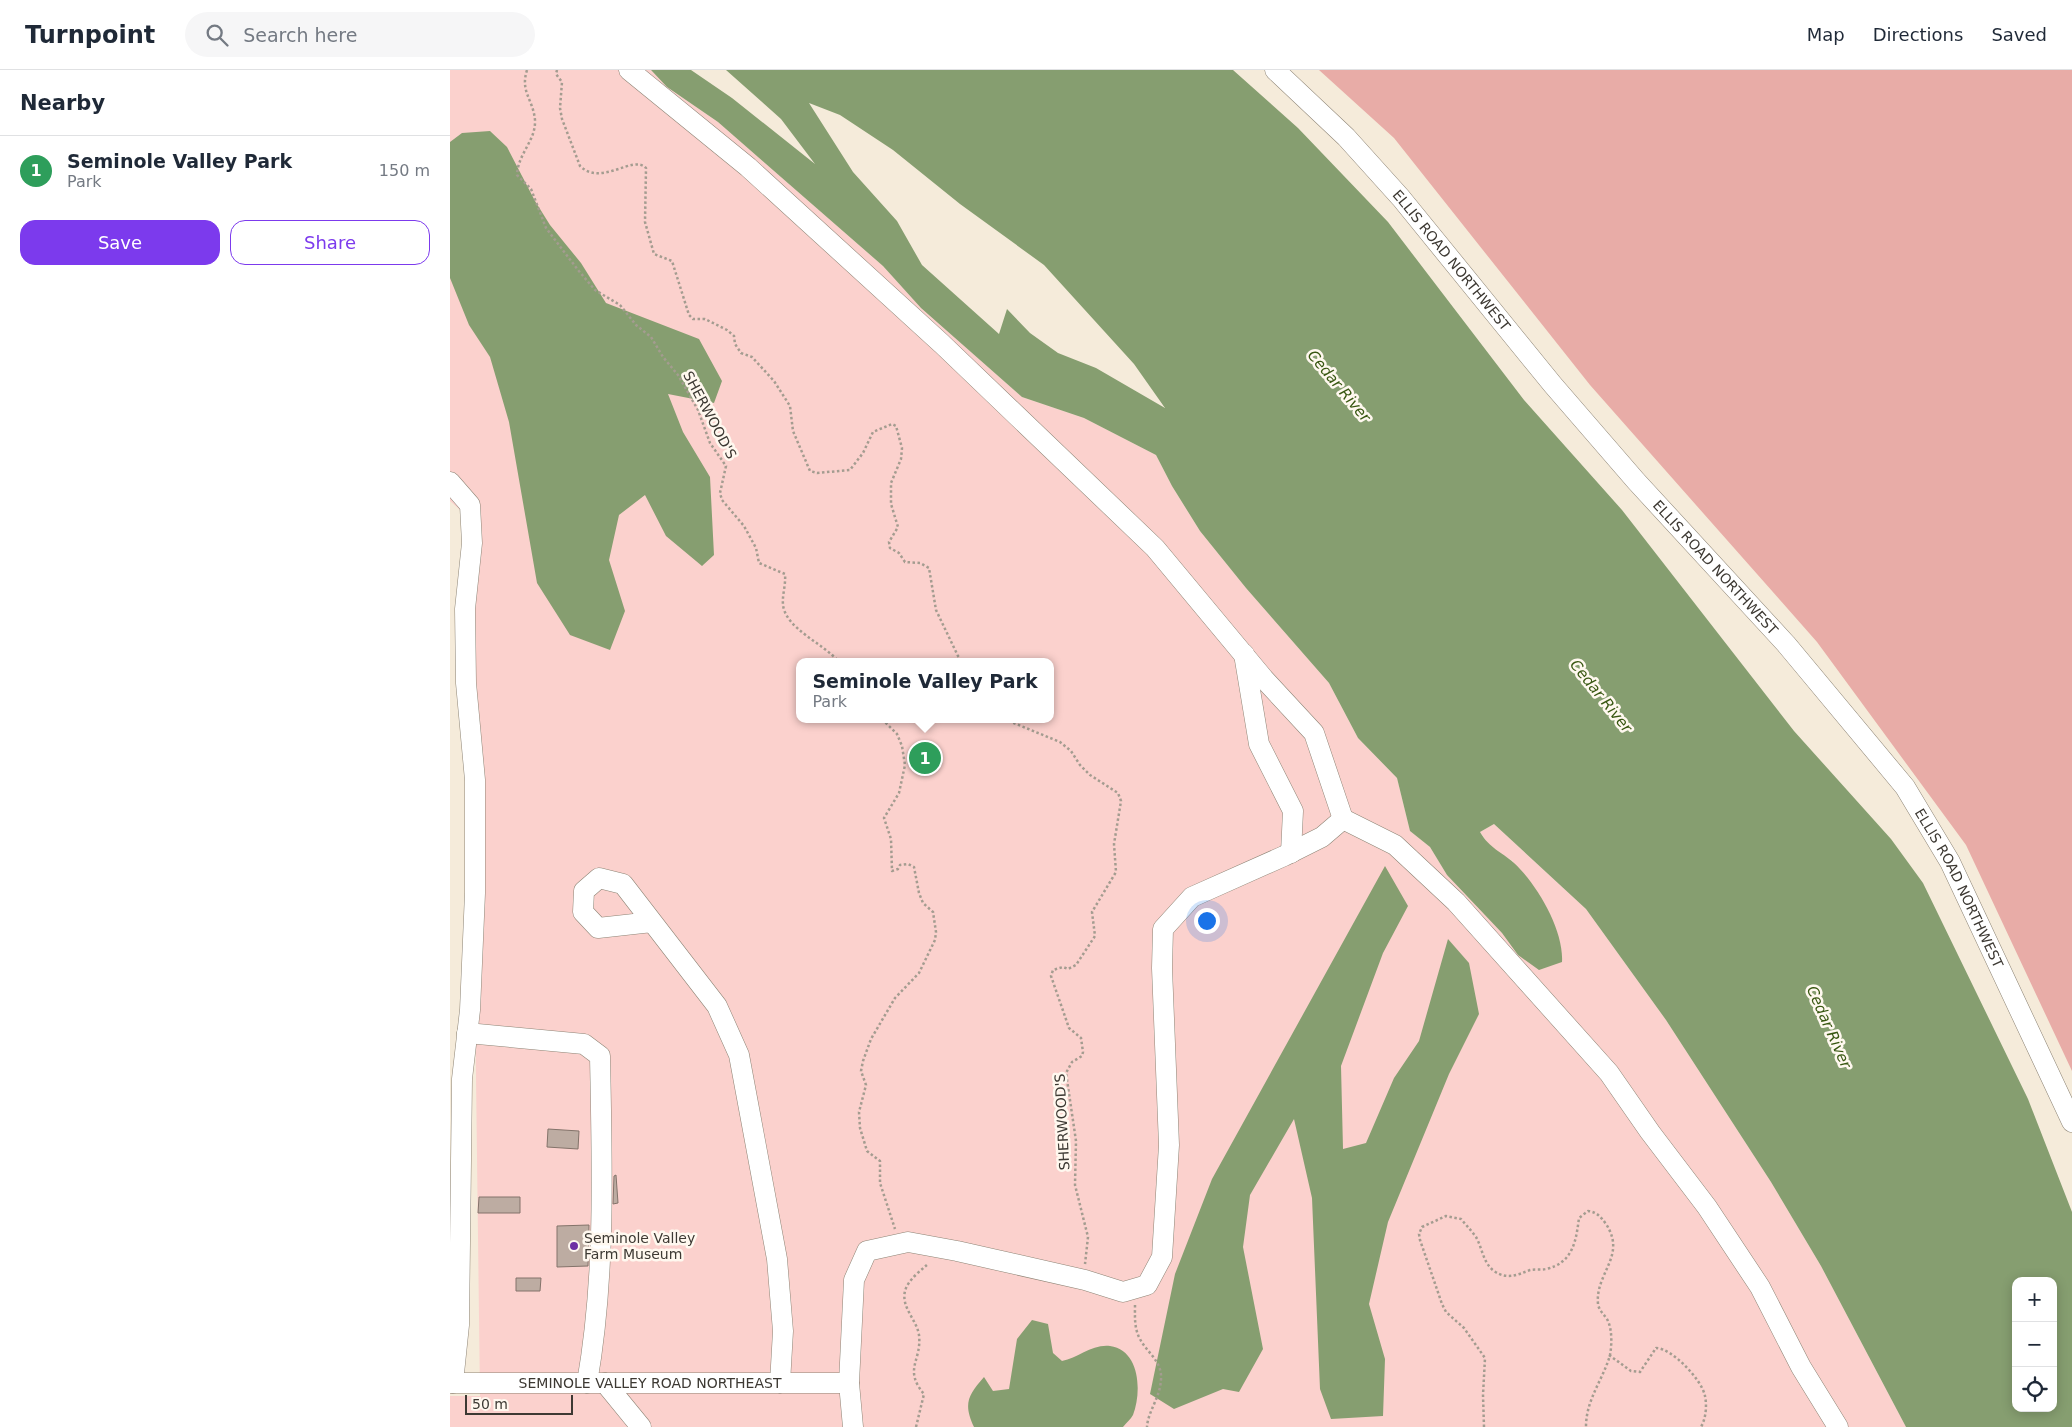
<!DOCTYPE html>
<meta charset="utf-8">
<style>
:root{--surface:#fff;--page:#f6f6f7;--text:#1f2937;--muted:#747a83;--line:#e0e1e3;--accent:#7c3aed}
body{margin:0;font-family:"DejaVu Sans",sans-serif;background:var(--page);color:var(--text)}
.controls{position:absolute;right:15px;bottom:15px;display:grid;overflow:hidden;border-radius:10px;box-shadow:0 2px 12px #0003}
.controls button{width:45px;height:45px;display:grid;place-items:center;padding:0;border:0;border-bottom:1px solid var(--line);background:var(--surface);color:var(--text);font:25px sans-serif}
.scale{position:absolute;left:15px;bottom:12px;width:108px;box-sizing:border-box;padding-left:5px;border:2px solid #3d3933;border-top:0;font-size:14px;line-height:18px;white-space:nowrap;color:#3d3933;-webkit-text-stroke:4px #fff8ef;paint-order:stroke}
.you{position:absolute;left:756px;top:850px;width:18px;height:18px;margin:-12px;border:4px solid #fff;border-radius:50%;background:#1a73e8;box-shadow:0 0 0 8px #1a73e833}
.badge{display:grid;place-items:center;width:32px;height:32px;border-radius:50%;background:var(--accent);color:#fff;font-size:16px;font-weight:700}
.pin{position:absolute;translate:-50% -50%;border:2px solid #fff;box-shadow:0 1px 5px #0006}
.popup{position:absolute;left:346px;top:588px;width:258px;height:65px;box-sizing:border-box;display:grid;place-content:center;border-radius:10px;background:var(--surface);filter:drop-shadow(0 1px 4px #0005);font-size:16px;white-space:nowrap;color:var(--muted)}
.popup b{font-size:19px;color:var(--text)}
.popup::after{content:'';position:absolute;left:50%;top:100%;margin-left:-10px;border:10px solid transparent;border-top-color:var(--surface)}
.list{margin:0;padding:0;list-style:none}
h2{display:flex;justify-content:space-between;align-items:center;height:65px;margin:0;padding:0 20px;font-size:21px}
h2 small{font-size:16px;font-weight:400;color:var(--muted)}
.list li{display:grid;grid-template-columns:32px 1fr auto;gap:15px;align-items:center;box-sizing:border-box;height:70px;padding:0 20px;border-top:1px solid var(--line)}
.list b{display:block;font-size:19px;white-space:nowrap}
.list p{margin:0;font-size:16px;white-space:nowrap;color:var(--muted)}
.list em{font-size:16px;font-style:normal;color:var(--muted)}
.actions{display:flex;gap:10px;padding:15px 20px}
.actions a{flex:1;padding:11px 0;border:1px solid var(--accent);border-radius:15px;text-align:center;font-size:18px;color:var(--accent)}
.actions .main{background:var(--accent);color:#fff}
.icon{flex:none;width:28px;height:28px;fill:none;stroke:currentColor;stroke-width:2;stroke-linecap:round;stroke-linejoin:round}
.map{position:relative;flex:none;width:1622px;height:1357px;overflow:hidden}
header{display:flex;align-items:center;gap:30px;box-sizing:border-box;height:70px;padding:0 25px;background:var(--surface);border-bottom:1px solid var(--line)}
header strong{font-size:24px}
nav{display:flex;gap:28px;margin-inline-start:auto;font-size:18px}
.search{width:350px;height:45px;background:var(--page);display:flex;align-items:center;gap:12px;box-sizing:border-box;padding:0 18px;border-radius:28px;color:var(--muted);font-size:19px}
main{display:flex}
aside{flex:1;background:var(--surface)}
.map>svg:first-child{display:block}
</style>
<header>
<strong>Turnpoint</strong>
<div class="search"><svg class="icon" aria-label="search" viewBox="0 0 24 24"><circle cx="10" cy="10" r="6"/><path d="M15 15l6 6"/></svg>Search here</div>
<nav><a>Map</a><a>Directions</a><a>Saved</a></nav>
</header>
<main>
<aside>
<h2>Nearby<small></small></h2>
<ul class="list">
<li><span class="badge" style="background:#2e9e5b">1</span><div><b>Seminole Valley Park</b><p>Park</p></div><em>150 m</em></li>
</ul>
<div class="actions"><a class="main">Save</a><a>Share</a></div>
</aside>
<div class="map">
<svg width="1622" height="1357" viewBox="0 0 1622 1357">
<rect width="100%" height="100%" fill="#f5ebda"/>
<path fill="#fbd1cd" fill-rule="evenodd" d="M0 0H201L217 17 268 52 433 196 471 238 572 327 634 348 706 385 722 416 750 461 796 518 879 613 908 668 947 708 960 761 980 777 997 805 1052 863 1068 885 1063 791 1042 779 1030 762 1044 754 1136 839 1216 950 1321 1112 1371 1196 1456 1357H0V1326H30L19 448 0 431ZM350 592H600V649H350Z"/>
<polygon fill="#e8aca7" points="869,0 1622,0 1622,1001 1516,775 1367,572 1140,315 944,68"/>
<g fill="#869e70" fill-rule="evenodd">
<path d="M201 0H241L282 28 365 94 331 49 276 0H783L848 58 938 152 1074 330 1172 440 1344 661 1441 769 1473 813 1578 1029 1622 1142V1357H1456L1371 1196 1321 1112 1216 950 1136 839 1044 754 1030 762C1040 779 1051 781 1064 793 1087 814 1114 860 1112 892L1089 900 1068 885 1052 863 997 805 980 777 960 761 947 708 908 668 879 613 796 518 750 461 722 416 706 385 634 348 572 327 471 238 433 196 268 52 217 17ZM359 33 390 45 443 80 510 134 594 195 684 294 715 338 646 298 608 283 580 263 557 239 549 264 472 195 447 151 403 102ZM1566 1211H1603V1338H1566Z"/>
<polygon points="40,61 57,77 85,131 100,155 131,193 156,233 249,269 272,311 264,333 218,324 233,362 260,407 264,485 252,496 216,466 195,425 169,445 159,490 175,541 160,580 120,565 87,513 59,352 40,287 19,255 0,208 0,72 12,63"/>
<polygon points="935,796 958,836 933,883 891,996 893,1079 916,1073 944,1008 969,971 998,869 1019,893 1029,944 999,1004 938,1152 919,1234 935,1289 933,1346 881,1349 870,1319 862,1128 844,1049 800,1125 793,1177 813,1279 789,1322 773,1319 724,1339 700,1324 725,1204 762,1109"/>
<path d="M582 1250 598 1254 603 1283 612 1291C628 1288 642 1274 660 1276 690 1280 692 1322 683 1345 681 1349 676 1353 673 1357H524C513 1334 518 1325 534 1307L543 1321 559 1319 567 1269Z"/>
</g>
<g fill="#bdaca2" stroke="#83736a">
<polygon points="98,1059 129,1061 128,1079 97,1077"/>
<polygon points="166,1105 168,1133 163,1134 164,1106"/>
<polygon points="29,1127 70,1127 70,1143 28,1143"/>
<polygon points="139,1155 138,1196 107,1197 107,1156"/>
<polygon points="66,1208 91,1208 90,1221 66,1221"/>
</g>
<g fill="none" stroke-linecap="round" stroke-linejoin="round">
<defs>
<g id="minor">
<polyline points="179,0 298,97 492,274 705,478 814,609 864,663 893,749 945,775 1006,832 1159,1003 1200,1062 1257,1137 1310,1217 1351,1297 1388,1357"/>
<path id="s1" d="M825 0 896 67 951 128 1103 315 1186 411 1336 574 1455 717 1500 792 1622 1052"/>
<polyline points="0,412 20,435 22,473 15,539 16,613 25,710 25,823 20,940 12,1009 9,1255 3,1313"/>
<polyline points="794,584 809,674 843,741 841,783"/>
<polyline points="202,852 148,858 133,842 134,821 149,808 173,814 267,936 289,985 327,1189 333,1261 330,1313"/>
<path d="M17 963 134 974 150 986C152 1095 156 1205 137 1313"/>
<path id="s2" d="M0 1313H399"/>
<polyline points="155,1313 191,1357"/>
<polyline points="403,1357 399,1313 404,1210 417,1181 458,1172 507,1181 635,1210 673,1222 697,1215 712,1187 719,1075 712,898 713,859 742,827 834,786 872,767 893,749"/>
</g>
</defs>
<use href="#minor" stroke="#8d8475" stroke-width="21"/>
<g stroke="#a49c90" stroke-width="2.5" stroke-dasharray="2.5 2.5" stroke-linecap="butt">
<path d="M77 0C70 22 83 29 85 50 86 71 68 83 67 105L81 119 96 158 128 200 145 220 170 235 186 255 201 267 213 287 228 305 248 340 260 373 276 396 270 423 272 430 294 456 306 478 309 493 335 504C336 515 332 525 333 535 336 559 373 573 389 592"/>
<path d="M107 0 106 4 112 12 110 38 112 49 130 96C152 117 183 84 196 98L195 152 204 184 222 191 239 245 243 249H255L277 260 284 266 285 274 291 283 302 287 324 311 340 336 343 361 360 401 367 403 400 400 413 383 423 362 442 354 446 356 452 378 451 389 441 413V434L448 457 439 472 440 478 449 483 455 492 470 493 479 498 486 540 508 586 513 592"/>
<polyline points="432,649 447,664 452,676 455,695 449,723 434,748 441,769 442,801 448,799 450,795 458,794 464,797 469,823 473,833 483,842 486,862 485,870 469,903 445,928 421,969 413,991 411,1001 416,1015 409,1042 410,1058 417,1081 430,1091 430,1113 445,1159"/>
<polyline points="554,649 610,672 621,681 630,695 640,705 668,723 671,731 664,774 666,802 642,842 645,866 626,895 618,899 613,897 603,900 601,906 619,958 631,968 633,982 632,986 622,992 616,1003 626,1071 625,1115 638,1167 635,1194"/>
<path d="M685 1235C685 1247 684 1258 690 1269 696 1281 710 1290 711 1305 712 1326 698 1340 697 1357"/>
<path d="M1159 1285 1181 1301 1190 1302 1206 1278C1222 1278 1252 1310 1255 1326 1257 1336 1256 1348 1251 1357"/>
<path d="M466 1357 474 1324C453 1299 472 1291 469 1265 467 1250 451 1238 455 1221 458 1210 470 1201 478 1194"/>
<path d="M1034 1357 1033 1325 1035 1288 1014 1258 996 1242 992 1234 970 1170 969 1164 972 1157 996 1146 1011 1149C1016 1155 1021 1160 1026 1167 1032 1177 1033 1193 1044 1201 1057 1210 1067 1205 1080 1200 1085 1199 1091 1200 1096 1199 1123 1193 1126 1171 1129 1148L1138 1141C1147 1142 1151 1147 1156 1154 1177 1186 1145 1203 1148 1234 1149 1241 1155 1245 1158 1251 1162 1260 1162 1274 1160 1285 1153 1310 1136 1329 1136 1357"/>
</g>
<use href="#minor" stroke="#fff" stroke-width="20"/>
</g>
<circle fill="#6e2fa4" stroke="#fff8ef" stroke-width="2" cx="124" cy="1176" r="5"/>
<g text-anchor="middle" dominant-baseline="central" stroke-width="5" stroke-linejoin="round" paint-order="stroke">
<g font-size="14" fill="#3d3933" stroke="#fff8ef">
<text stroke="none"><textPath href="#s1" startOffset="260">ELLIS ROAD NORTHWEST</textPath></text>
<text transform="translate(260 345) rotate(62)">SHERWOOD'S</text>
<text stroke="none"><textPath href="#s1" startOffset="665">ELLIS ROAD NORTHWEST</textPath></text>
<text stroke="none"><textPath href="#s1" startOffset="1070">ELLIS ROAD NORTHWEST</textPath></text>
<text transform="translate(612 1052) rotate(-93)">SHERWOOD'S</text>
<text stroke="none"><textPath href="#s2" startOffset="200">SEMINOLE VALLEY ROAD NORTHEAST</textPath></text>
</g>
<g font-size="14" fill="#3d3933" stroke="#fff8ef" text-anchor="start">
<text x="134" y="1168">Seminole Valley<tspan x="134" dy="16">Farm Museum</tspan></text>
</g>
<g font-size="15" font-style="italic" fill="#385711" stroke="#fff8ef">
<text transform="translate(889 316) rotate(50)">Cedar River</text>
<text transform="translate(1151 626) rotate(51)">Cedar River</text>
<text transform="translate(1379 957) rotate(66)">Cedar River</text>
</g>
</g>
</svg>
<div class="controls">
<button>+</button>
<button>−</button>
<button><svg class="icon" aria-label="locate" viewBox="0 0 24 24"><circle cx="12" cy="12" r="6"/><path d="M12 2v4M12 18v4M2 12h4M18 12h4"/></svg></button>
</div>
<div class="scale">50 m</div>
<div class="you"></div>
<div class="pin badge" style="left:475px;top:688px;background:#2e9e5b">1</div>
<div class="popup"><b>Seminole Valley Park</b>Park</div>
</div>
</main>
